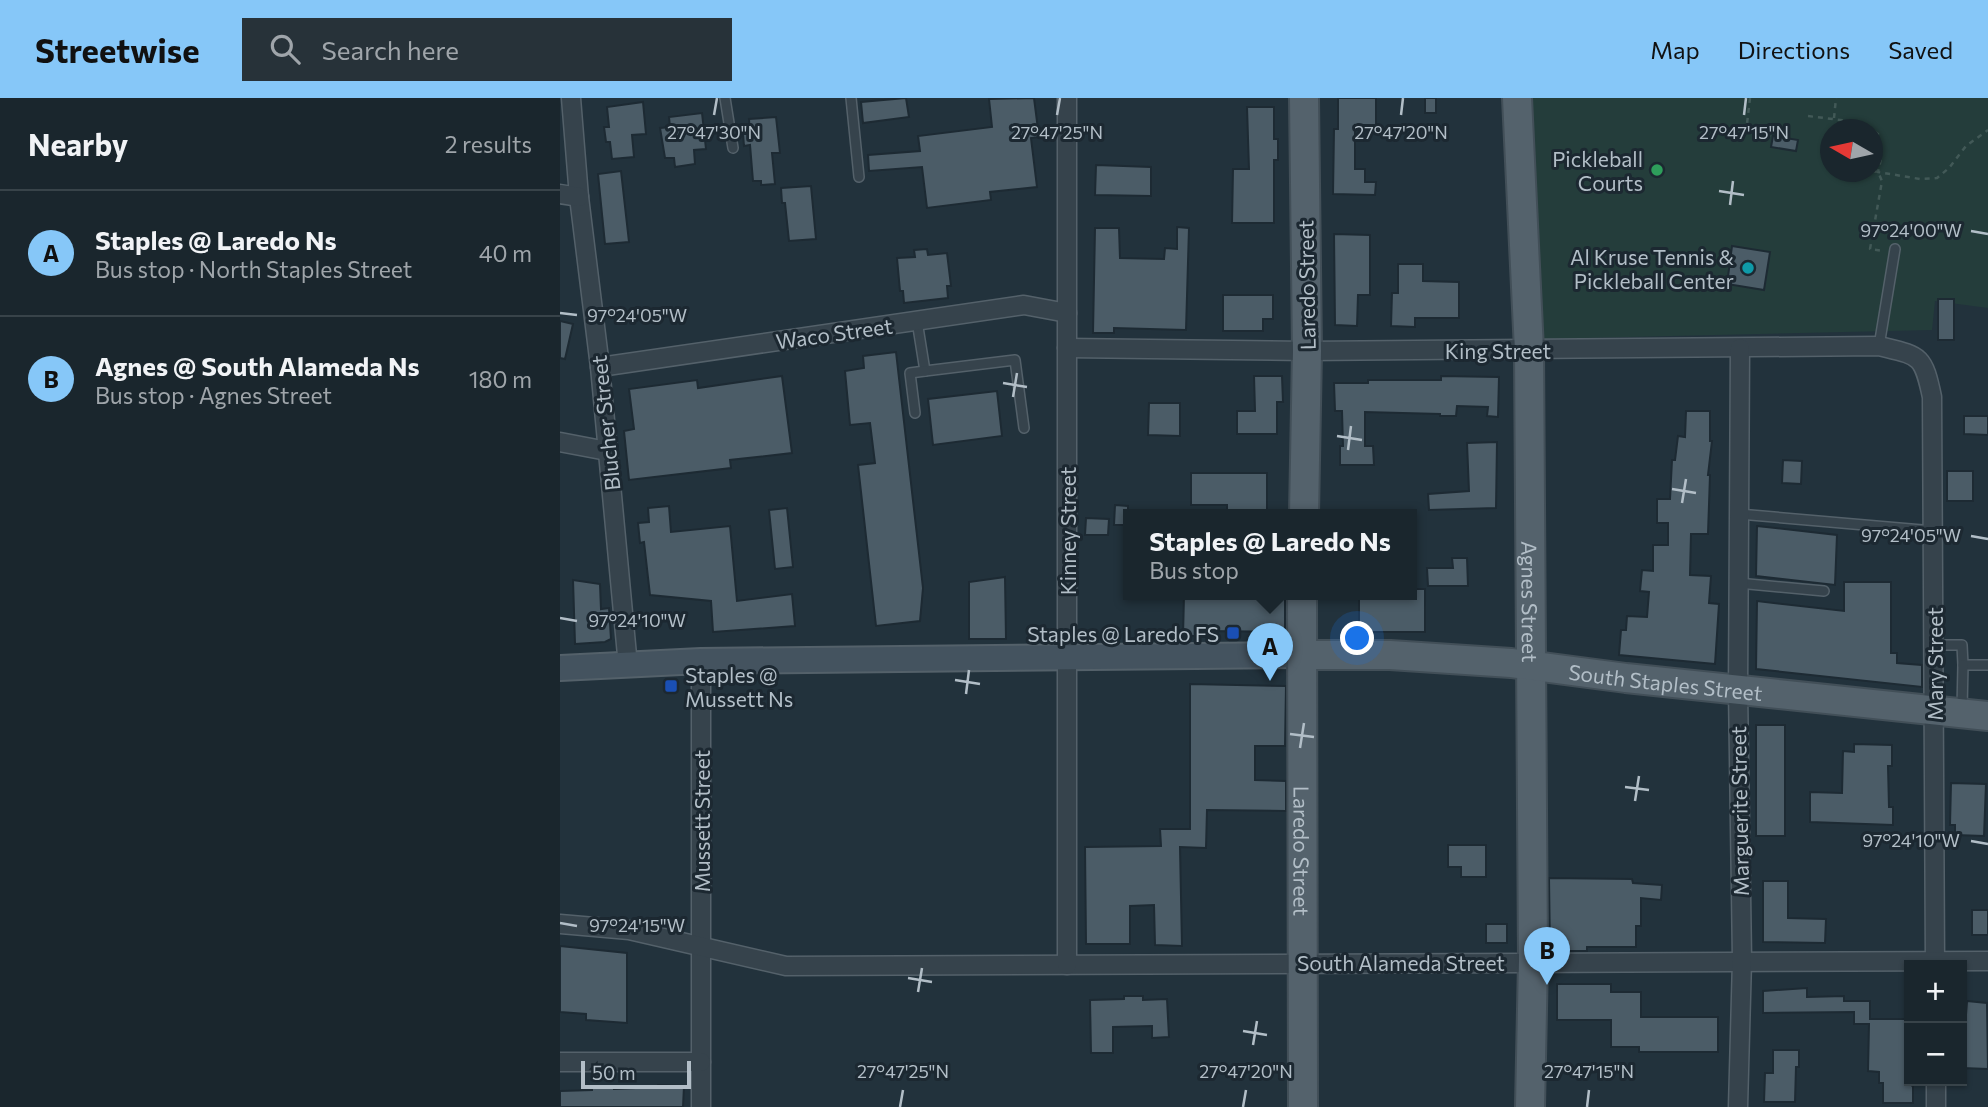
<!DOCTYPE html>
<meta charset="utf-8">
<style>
:root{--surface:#1a262d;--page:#273239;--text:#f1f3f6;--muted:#9fa5aa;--line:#384349;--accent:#86c7f8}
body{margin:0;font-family:Commissioner,sans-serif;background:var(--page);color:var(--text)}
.controls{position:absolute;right:21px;bottom:21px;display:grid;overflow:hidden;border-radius:0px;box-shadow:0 2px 5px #0004}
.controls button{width:63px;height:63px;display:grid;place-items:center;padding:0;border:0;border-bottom:2px solid var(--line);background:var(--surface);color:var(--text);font:35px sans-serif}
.compass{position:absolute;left:1260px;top:21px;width:63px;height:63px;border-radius:50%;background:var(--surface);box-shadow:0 2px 5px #0004;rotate:279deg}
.scale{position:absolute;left:21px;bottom:18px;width:110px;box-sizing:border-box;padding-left:7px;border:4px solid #b2bec7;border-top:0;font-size:19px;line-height:24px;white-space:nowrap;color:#b2bec7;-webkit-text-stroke:5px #1c2831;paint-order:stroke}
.you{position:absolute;left:798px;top:541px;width:24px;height:24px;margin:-18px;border:5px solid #fff;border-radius:50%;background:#1a73e8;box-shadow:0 0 0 10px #1a73e833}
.badge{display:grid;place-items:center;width:46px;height:46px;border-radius:50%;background:var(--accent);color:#111;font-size:23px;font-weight:700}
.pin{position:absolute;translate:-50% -58px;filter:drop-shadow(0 2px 4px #0008)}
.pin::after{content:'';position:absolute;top:37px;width:24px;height:21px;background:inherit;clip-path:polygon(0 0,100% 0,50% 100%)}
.popup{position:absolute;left:563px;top:411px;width:294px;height:91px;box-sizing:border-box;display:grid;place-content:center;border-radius:0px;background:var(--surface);filter:drop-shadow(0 2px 5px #0005);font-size:23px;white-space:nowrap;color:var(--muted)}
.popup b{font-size:26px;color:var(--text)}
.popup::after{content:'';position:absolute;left:50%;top:100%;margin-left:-14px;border:14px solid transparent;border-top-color:var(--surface)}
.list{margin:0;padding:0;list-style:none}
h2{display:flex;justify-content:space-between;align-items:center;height:91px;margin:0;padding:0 28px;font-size:30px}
h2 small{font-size:23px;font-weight:400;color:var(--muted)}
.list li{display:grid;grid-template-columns:46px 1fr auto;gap:21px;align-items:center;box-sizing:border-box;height:126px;padding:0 28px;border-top:2px solid var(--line)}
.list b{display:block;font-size:26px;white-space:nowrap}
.list p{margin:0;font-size:23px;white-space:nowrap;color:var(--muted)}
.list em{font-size:23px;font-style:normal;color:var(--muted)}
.icon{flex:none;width:38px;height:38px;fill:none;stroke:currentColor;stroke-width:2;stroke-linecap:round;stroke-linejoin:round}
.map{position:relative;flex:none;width:1428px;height:1009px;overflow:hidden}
header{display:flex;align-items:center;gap:42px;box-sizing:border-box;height:98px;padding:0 35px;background:var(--accent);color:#111}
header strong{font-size:33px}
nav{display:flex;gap:38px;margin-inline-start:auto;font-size:24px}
.search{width:490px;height:63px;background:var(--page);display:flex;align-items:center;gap:18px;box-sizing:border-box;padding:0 24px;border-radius:0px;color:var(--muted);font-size:26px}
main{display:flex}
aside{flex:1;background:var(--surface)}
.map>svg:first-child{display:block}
</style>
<header>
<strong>Streetwise</strong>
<div class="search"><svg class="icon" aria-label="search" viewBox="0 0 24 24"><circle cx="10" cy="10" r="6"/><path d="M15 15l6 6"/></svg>Search here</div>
<nav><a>Map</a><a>Directions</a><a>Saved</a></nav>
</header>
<main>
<aside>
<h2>Nearby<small>2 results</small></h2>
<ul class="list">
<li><span class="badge">A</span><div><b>Staples @ Laredo Ns</b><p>Bus stop · North Staples Street</p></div><em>40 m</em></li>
<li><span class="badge">B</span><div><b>Agnes @ South Alameda Ns</b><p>Bus stop · Agnes Street</p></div><em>180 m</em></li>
</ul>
</aside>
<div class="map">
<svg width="1428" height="1009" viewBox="0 0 1428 1009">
<rect width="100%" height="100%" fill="#22323c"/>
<path fill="#243d3b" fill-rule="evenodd" d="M972 0H1428V210L1375 203 1372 232 982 241ZM1270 32H1312V74H1270Z"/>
<g fill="#4b5c67" stroke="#1d2a33" stroke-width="2">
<polygon points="346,0 349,19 303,25 301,4"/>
<polygon points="474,0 479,39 471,40 477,89 430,94 431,102 367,110 362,69 309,73 308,57 360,53 358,38 432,29 429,1"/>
<polygon points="778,0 816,0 816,28 795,27 795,71 805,71 805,84 816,84 815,97 773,96 774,31 778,31"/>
<rect x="865" y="0" width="11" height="15"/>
<polygon points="83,4 86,36 72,37 74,59 52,61 50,44 46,44 44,29 49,29 47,9"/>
<polygon points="687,9 714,9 714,41 718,41 718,62 714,62 714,125 672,125 673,71 689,71"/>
<polygon points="142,15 146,51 134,52 135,66 115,69 114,60 105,60 100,30 110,29 109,19"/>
<polygon points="216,19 220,55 212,55 215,86 201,87 201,83 193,83 190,47 184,48 183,36 190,36 189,21"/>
<polygon points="1213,38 1238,42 1236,53 1211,49"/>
<polygon points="536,67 591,69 591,98 535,97"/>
<polygon points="61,73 69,144 45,146 38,76"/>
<polygon points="251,88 256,141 229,143 225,105 222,105 221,90"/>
<polygon points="617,129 629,130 626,232 554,230 554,235 533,235 535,130 559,130 560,160 604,161 605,150 617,151"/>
<polygon points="774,136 810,137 810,197 798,197 797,228 775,227"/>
<polygon points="1172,148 1210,154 1204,192 1167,186"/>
<polygon points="367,151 368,157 387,155 391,188 387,188 388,200 344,205 343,193 340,193 337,160 355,159 354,152"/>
<polygon points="838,166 863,166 863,183 899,184 899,220 855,220 855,229 831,228 832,195 838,195"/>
<polygon points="663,197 713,197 713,221 703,221 703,233 663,233"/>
<rect x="1378" y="201" width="16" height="41"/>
<polygon points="0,223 13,226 5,261 0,260"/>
<polygon points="336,254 363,490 360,523 316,528 298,367 315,365 310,325 290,327 285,273 304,270 303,258"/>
<polygon points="222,278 232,355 170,362 171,370 69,382 64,333 74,331 69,291 137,282 138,290"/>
<polygon points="694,278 722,278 723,304 717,304 717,336 677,336 677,313 695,313"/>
<polygon points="881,278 939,279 938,319 927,318 928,309 897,308 896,318 880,318 880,316 805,314 805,348 813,348 814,367 780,367 780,348 783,348 782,313 775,313 774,285 808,285 808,282 881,282"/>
<polygon points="437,293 442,338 373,347 368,301"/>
<polygon points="589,305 620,305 620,338 588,337"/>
<polygon points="1126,313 1150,313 1150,343 1152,343 1148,377 1150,377 1148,436 1131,436 1130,477 1151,478 1149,505 1159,506 1155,566 1059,557 1061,532 1066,532 1067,518 1087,519 1089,494 1080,493 1082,472 1093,473 1093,447 1108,447 1108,425 1097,425 1097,401 1110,401 1112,362 1115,362 1118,338 1125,339"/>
<polygon points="1404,318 1428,318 1428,337 1404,336"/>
<polygon points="937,344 936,410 869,412 868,396 909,393 907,345"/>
<polygon points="1223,362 1242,363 1241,386 1222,385"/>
<rect x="1387" y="373" width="26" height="30"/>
<polygon points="631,375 707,375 707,417 667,417 667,407 631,407"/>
<polygon points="555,407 568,408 568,427 554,427"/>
<polygon points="109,408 111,434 170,428 177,503 232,496 235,528 153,534 151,503 90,497 84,444 80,445 78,425 89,424 88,410"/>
<polygon points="227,410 233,469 215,471 209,412"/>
<polygon points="526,420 549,421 548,437 525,437"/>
<polygon points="1197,428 1277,437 1275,487 1196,478"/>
<polygon points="892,460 907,460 908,488 868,488 867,470 893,470"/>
<polygon points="445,479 446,541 409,541 409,484"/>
<polygon points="13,482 40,486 41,511 49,510 51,541 45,544 15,546"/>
<polygon points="1284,484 1331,484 1331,555 1337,555 1337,565 1362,567 1362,589 1196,571 1197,503 1284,513"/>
<polygon points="852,491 865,491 865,534 799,534 799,497 852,497"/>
<polygon points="624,497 725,497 725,534 644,533 643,538 623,538"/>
<polygon points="630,586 726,588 725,648 695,648 695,682 726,683 726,713 647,712 646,750 620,749 622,848 595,847 594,807 570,808 570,846 526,846 525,749 601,748 600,731 630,731"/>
<rect x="1196" y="627" width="29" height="111"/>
<polygon points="1294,646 1332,647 1332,668 1328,668 1329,709 1333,709 1333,727 1250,724 1250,694 1282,695 1283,653 1294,654"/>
<polygon points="1391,685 1426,686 1424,738 1395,737 1395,727 1390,727"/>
<polygon points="888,747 926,747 926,779 901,779 901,769 888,769"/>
<polygon points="989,780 1072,781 1073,785 1102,787 1101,802 1081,800 1081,828 1076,828 1076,849 1027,849 1027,853 990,853"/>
<polygon points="1203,783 1228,783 1228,820 1266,821 1265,845 1203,844"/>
<rect x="1412" y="812" width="16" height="25"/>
<rect x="926" y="826" width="21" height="19"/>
<polygon points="0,848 67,855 67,925 26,922 26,916 0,914"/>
<polygon points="997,886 1051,886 1051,894 1081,894 1081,919 1158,919 1158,954 1079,954 1079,949 1051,949 1051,922 997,922"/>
<polygon points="1247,890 1247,899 1284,898 1284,903 1310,903 1310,921 1349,921 1349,983 1353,989 1353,1005 1323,1005 1323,985 1319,985 1319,974 1308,973 1309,926 1294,926 1294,914 1203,915 1203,893"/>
<polygon points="564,898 583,898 583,902 607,901 609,939 592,940 592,928 553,929 553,955 531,955 530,902 564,901"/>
<polygon points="1407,903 1427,905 1428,971 1402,970"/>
<polygon points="1213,952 1239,952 1239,969 1236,969 1235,1004 1204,1004 1205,975 1213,975"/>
<polygon points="98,987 124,988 123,1009 0,1009 0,993 32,992 32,988 54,988 54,991 98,989"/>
</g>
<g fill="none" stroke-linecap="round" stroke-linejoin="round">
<defs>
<g id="lane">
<polyline points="165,0 173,50"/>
<polyline points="291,0 299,79"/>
<polyline points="357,223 365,273 455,262 464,330"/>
<polyline points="1319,248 1335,151"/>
<polyline points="355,315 350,275 365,273"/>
<polyline points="1179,416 1374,433"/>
<polyline points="1178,485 1264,493"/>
<polyline points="1374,547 1402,547 1403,567 1428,567"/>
<polyline points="1402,611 1403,567"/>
</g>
<g id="street">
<polyline points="11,0 19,99 40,269 68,568"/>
<polyline points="0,96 19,99"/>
<path d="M507 250 747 253 1319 248C1360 258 1363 256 1372 299L1375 867"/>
<polyline points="40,269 464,207 507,215"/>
<polyline points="0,344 47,353"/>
<polyline points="141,563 141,1009"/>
<polyline points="0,826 69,832 226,868 1428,863"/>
<polyline points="507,867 507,0"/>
<polyline points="0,964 141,964"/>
<polyline points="1376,983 1376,1009"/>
<polyline points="1178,1009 1182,862 1178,592 1180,250"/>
</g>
<polyline id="secondary" points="0,570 141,563 741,557"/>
<g id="primary">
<path id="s1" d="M957 0 969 252 973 863 970 1009"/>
<polyline points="744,417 747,253 744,0"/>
<path id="s2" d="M742 497 743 1009"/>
<path id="s3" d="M741 557H830L951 565 1066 580 1428 618"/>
</g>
</defs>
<use href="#lane" stroke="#54616a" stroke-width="12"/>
<use href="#street" stroke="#54616a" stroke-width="21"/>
<use href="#secondary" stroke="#54616a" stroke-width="28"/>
<use href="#primary" stroke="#424f58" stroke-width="32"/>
<g stroke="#425957" stroke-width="2.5" stroke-dasharray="5 5" stroke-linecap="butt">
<polyline points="1190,0 1187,26 1196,35 1211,38"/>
<polyline points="1248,18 1304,25 1318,36 1321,61 1318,74 1360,81 1377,80 1389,70 1406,48 1428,32"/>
<polyline points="1274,20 1276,0"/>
<polyline points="1312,73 1318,74 1322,83 1310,151 1324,153"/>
</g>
<use href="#lane" stroke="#36434c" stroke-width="9"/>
<use href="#street" stroke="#36434c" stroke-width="18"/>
<use href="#secondary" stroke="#44535f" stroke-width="24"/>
<use href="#primary" stroke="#54626c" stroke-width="28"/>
</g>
<path fill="none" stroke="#b2bec7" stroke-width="2.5" d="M154 17 157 0M497 17 500 0M841 17 843 0M1184 17 1186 0M1159 93 1184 97M1170 107 1173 83M1411 133 1428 136M0 215 17 217M443 285 467 289M453 299 457 275M777 338 802 342M788 352 791 328M1112 391 1136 395M1122 405 1126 381M1411 438 1428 441M0 520 17 523M395 582 420 586M406 596 409 572M730 636 754 639M740 650 744 625M1065 689 1089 692M1075 703 1079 678M1411 743 1428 746M0 825 17 828M348 880 372 884M358 894 362 870M683 933 707 937M693 947 697 923M340 1009 343 992M683 1009 686 992M1027 1009 1029 992"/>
<circle fill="#2e9e5b" stroke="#1c2831" stroke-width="2.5" cx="1097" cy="72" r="7"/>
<circle fill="#0f9aa8" stroke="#1c2831" stroke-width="2.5" cx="1188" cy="170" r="7"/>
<g fill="#1a4fb4" stroke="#1c2831" stroke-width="2.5">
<rect x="666" y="528" width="14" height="14" rx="3.5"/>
<rect x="104" y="581" width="14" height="14" rx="3.5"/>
</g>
<g text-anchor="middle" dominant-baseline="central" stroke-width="6" stroke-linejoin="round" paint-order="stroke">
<g font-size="21" fill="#b2bec7" stroke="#1c2831" text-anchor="end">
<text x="1083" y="60">Pickleball<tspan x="1083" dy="24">Courts</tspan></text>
<text x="1174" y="158">Al Kruse Tennis &amp;<tspan x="1174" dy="24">Pickleball Center</tspan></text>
<text x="659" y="535">Staples @ Laredo FS</text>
<text x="125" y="576" text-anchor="start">Staples @<tspan x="125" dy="24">Mussett Ns</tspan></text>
</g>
<g font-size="21" fill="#b2bec7" stroke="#1c2831">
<text transform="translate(746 187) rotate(-91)">Laredo Street</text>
<text transform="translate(274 235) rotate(-8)">Waco Street</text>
<text x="938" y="252">King Street</text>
<text transform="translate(45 325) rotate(-96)">Blucher Street</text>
<text transform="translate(507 433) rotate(-90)">Kinney Street</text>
<text stroke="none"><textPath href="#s1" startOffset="504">Agnes Street</textPath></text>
<text transform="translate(1374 566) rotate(-90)">Mary Street</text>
<text stroke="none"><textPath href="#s3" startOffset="366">South Staples Street</textPath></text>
<text transform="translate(1179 713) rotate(-91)">Marguerite Street</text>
<text transform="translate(141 723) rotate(-90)">Mussett Street</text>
<text stroke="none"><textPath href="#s2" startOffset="256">Laredo Street</textPath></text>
<text x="841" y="864">South Alameda Street</text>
</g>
</g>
<g font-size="18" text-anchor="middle" fill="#b2bec7" stroke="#1c2831" stroke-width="6" stroke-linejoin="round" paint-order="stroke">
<text x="154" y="41">27°47'30"N</text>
<text x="497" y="41">27°47'25"N</text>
<text x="841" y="41">27°47'20"N</text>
<text x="1184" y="41">27°47'15"N</text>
<text x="1351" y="139">97°24'00"W</text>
<text x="77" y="224">97°24'05"W</text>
<text x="1351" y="444">97°24'05"W</text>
<text x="77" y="529">97°24'10"W</text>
<text x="1351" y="749">97°24'10"W</text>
<text x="77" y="834">97°24'15"W</text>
<text x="343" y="980">27°47'25"N</text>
<text x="686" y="980">27°47'20"N</text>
<text x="1029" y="980">27°47'15"N</text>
</g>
</svg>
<div class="controls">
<button>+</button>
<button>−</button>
</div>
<svg class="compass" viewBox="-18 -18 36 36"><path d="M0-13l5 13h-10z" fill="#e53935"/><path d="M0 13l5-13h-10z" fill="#9fa5aa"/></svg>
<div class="scale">50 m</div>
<div class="you"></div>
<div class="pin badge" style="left:710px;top:583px">A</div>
<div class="popup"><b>Staples @ Laredo Ns</b>Bus stop</div>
<div class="pin badge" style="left:987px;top:887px">B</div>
</div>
</main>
